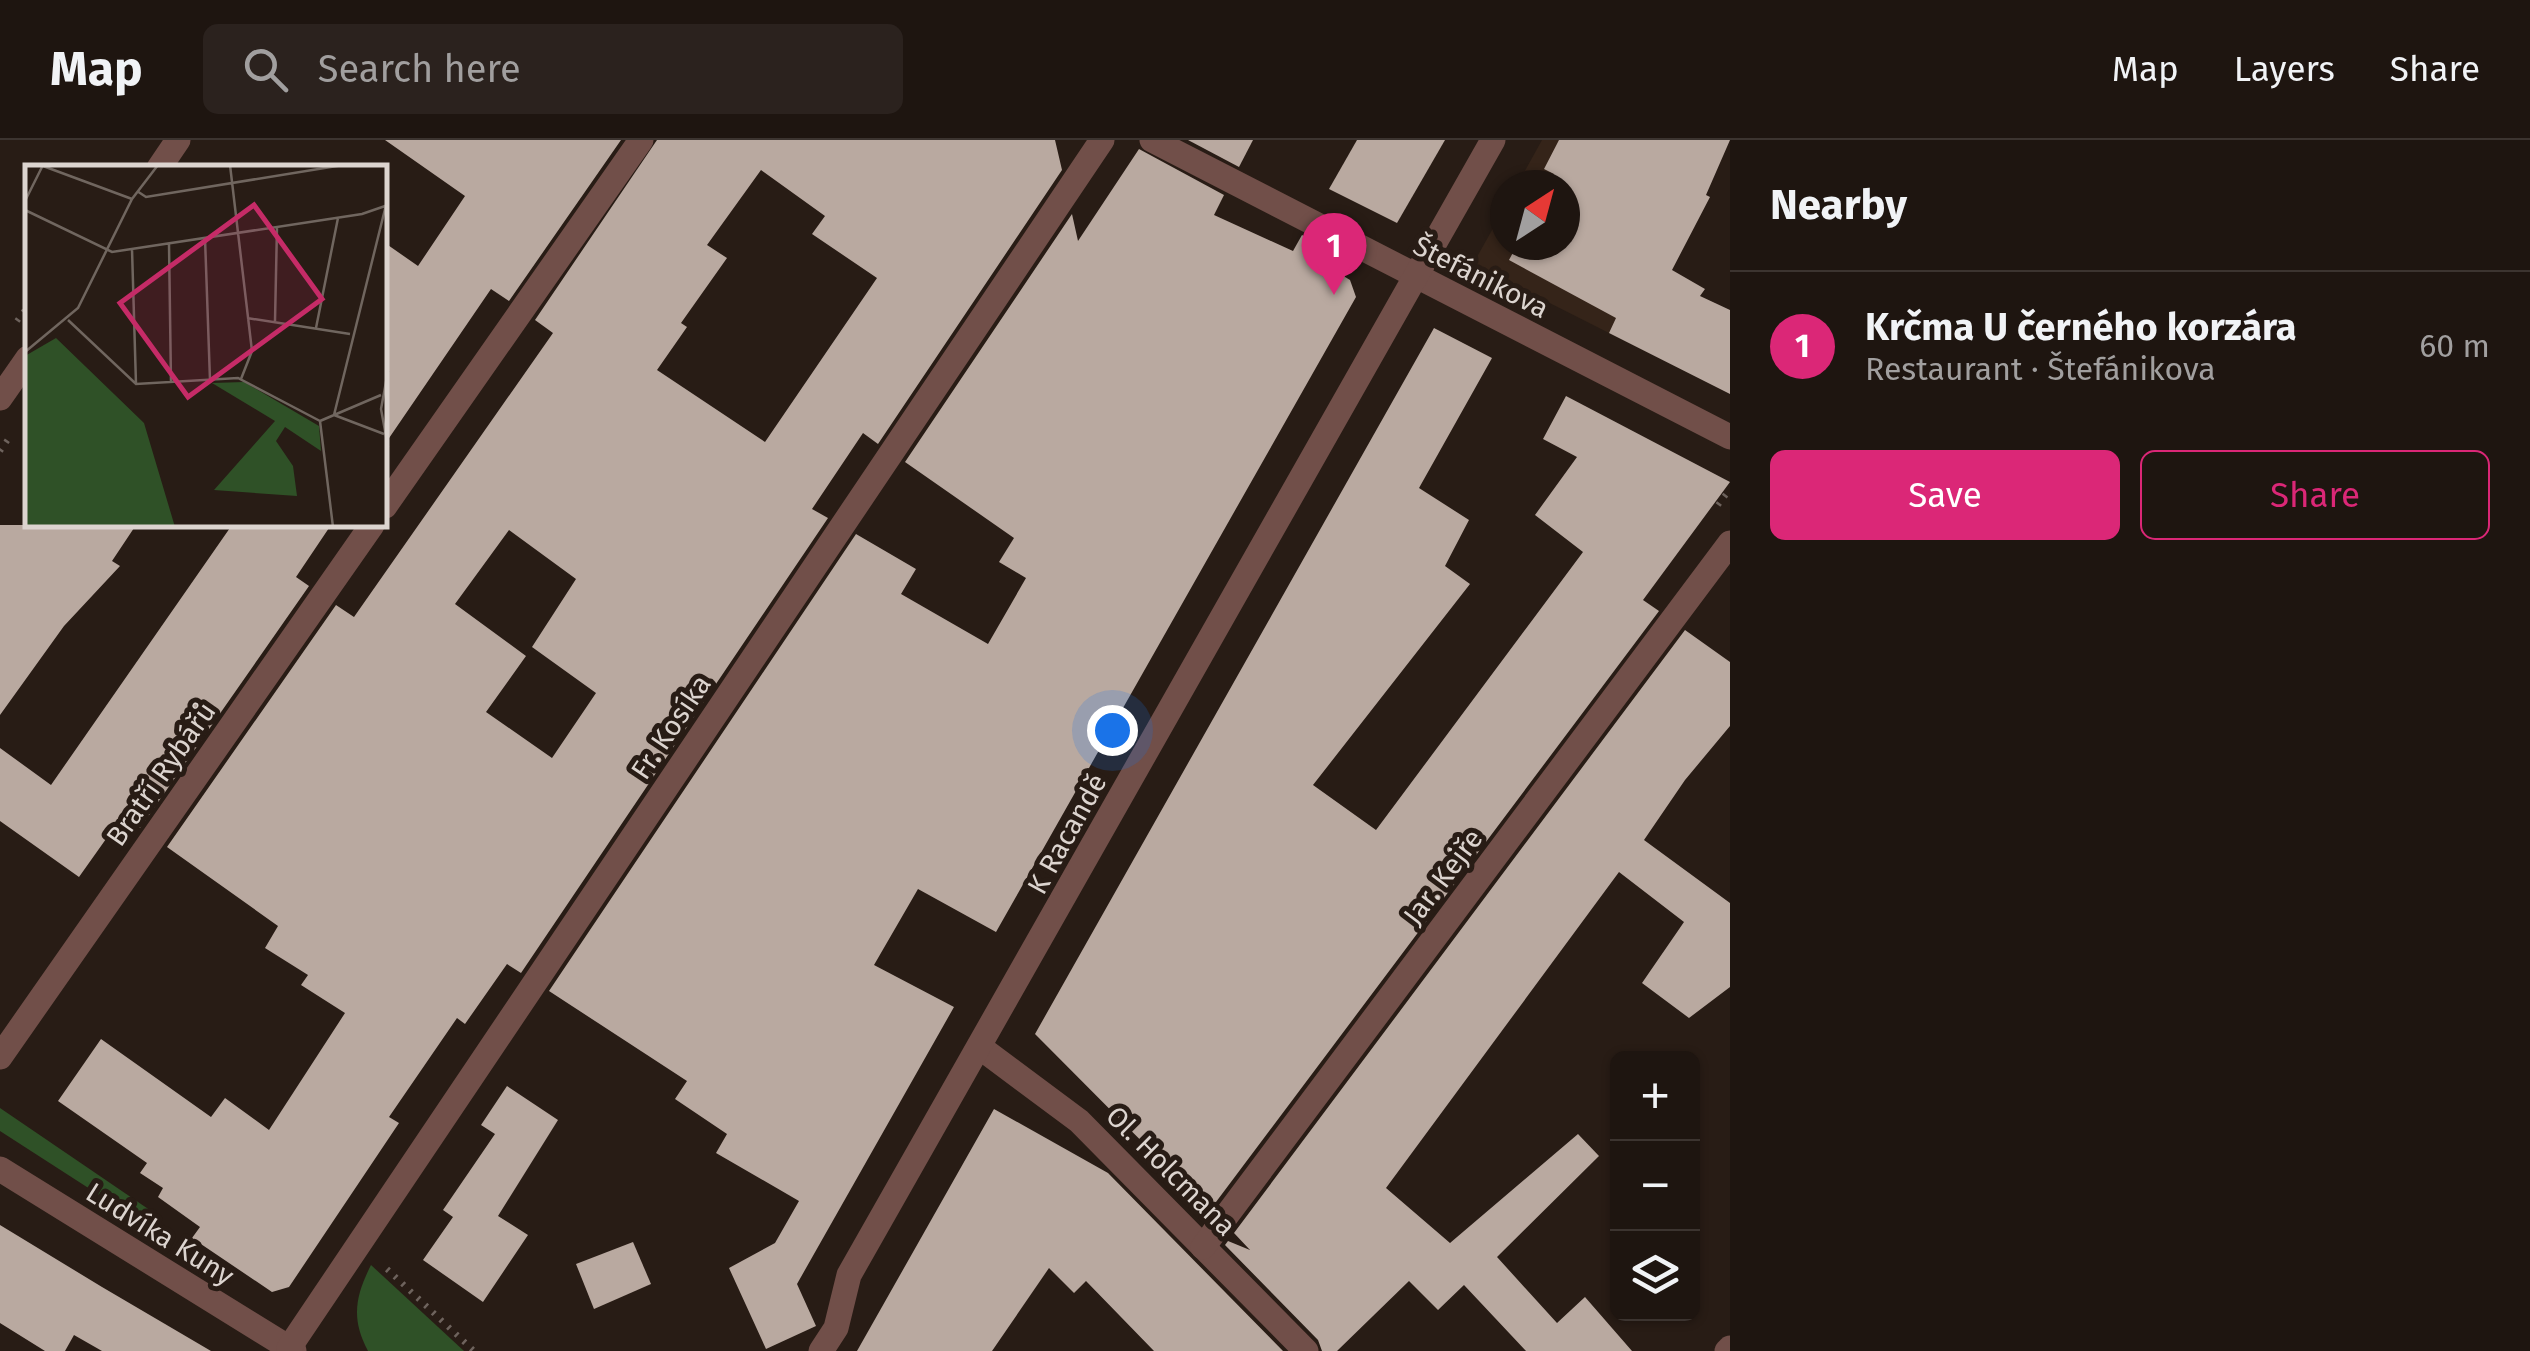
<!DOCTYPE html>
<meta charset="utf-8">
<style>
:root{--surface:#1e1510;--page:#2b221e;--text:#f1f3f6;--muted:#a19f9f;--line:#3c3430;--accent:#db2777}
body{margin:0;font-family:"Fira Sans",sans-serif;background:var(--page);color:var(--text)}
.controls{position:absolute;right:30px;bottom:30px;display:grid;overflow:hidden;border-radius:15px;box-shadow:0 2px 8px #0004}
.controls button{width:90px;height:90px;display:grid;place-items:center;padding:0;border:0;border-bottom:2px solid var(--line);background:var(--surface);color:var(--text);font:50px sans-serif}
.compass{position:absolute;left:1490px;top:30px;width:90px;height:90px;border-radius:50%;background:var(--surface);box-shadow:0 2px 8px #0004;rotate:36deg}
.you{position:absolute;left:1112px;top:590px;width:35px;height:35px;margin:-25px;border:8px solid #fff;border-radius:50%;background:#1a73e8;box-shadow:0 0 0 15px #1a73e833}
.badge{display:grid;place-items:center;width:65px;height:65px;border-radius:50%;background:var(--accent);color:#fff;font-size:32px;font-weight:700}
.pin{position:absolute;translate:-50% -82px;filter:drop-shadow(0 2px 5px #0008)}
.pin::after{content:'';position:absolute;top:52px;width:35px;height:30px;background:inherit;clip-path:polygon(0 0,100% 0,50% 100%)}
.list{margin:0;padding:0;list-style:none}
h2{display:flex;justify-content:space-between;align-items:center;height:130px;margin:0;padding:0 40px;font-size:42px}
h2 small{font-size:32px;font-weight:400;color:var(--muted)}
.list li{display:grid;grid-template-columns:65px 1fr auto;gap:30px;align-items:center;box-sizing:border-box;height:150px;padding:0 40px;border-top:2px solid var(--line)}
.list b{display:block;font-size:38px;white-space:nowrap}
.list p{margin:0;font-size:32px;white-space:nowrap;color:var(--muted)}
.list em{font-size:32px;font-style:normal;color:var(--muted)}
.actions{display:flex;gap:20px;padding:30px 40px}
.actions a{flex:1;padding:22px 0;border:2px solid var(--accent);border-radius:15px;text-align:center;font-size:35px;color:var(--accent)}
.actions .main{background:var(--accent);color:#fff}
.icon{flex:none;width:55px;height:55px;fill:none;stroke:currentColor;stroke-width:2;stroke-linecap:round;stroke-linejoin:round}
.map{position:relative;flex:none;width:1730px;height:1211px;overflow:hidden}
header{display:flex;align-items:center;gap:60px;box-sizing:border-box;height:140px;padding:0 50px;background:var(--surface);border-bottom:2px solid var(--line)}
header strong{font-size:48px}
nav{display:flex;gap:55px;margin-inline-start:auto;font-size:35px}
.search{width:700px;height:90px;background:var(--page);display:flex;align-items:center;gap:25px;box-sizing:border-box;padding:0 35px;border-radius:15px;color:var(--muted);font-size:38px}
main{display:flex}
aside{flex:1;background:var(--surface)}
.map>svg:first-child{display:block}
</style>
<header>
<strong>Map</strong>
<div class="search"><svg class="icon" aria-label="search" viewBox="0 0 24 24"><circle cx="10" cy="10" r="6"/><path d="M15 15l6 6"/></svg>Search here</div>
<nav><a>Map</a><a>Layers</a><a>Share</a></nav>
</header>
<main>
<div class="map">
<svg width="1730" height="1211" viewBox="0 0 1730 1211">
<rect width="100%" height="100%" fill="#281c15"/>
<polygon fill="#352419" points="1542,0 1702,0 1609,193 1473,124 1505,67 1505,105 1565,105 1565,45 1517,45"/>
<g fill="#2f5127">
<polygon points="0,968 160,1077 152,1089 0,991"/>
<path d="M371 1125 464 1211H368C351 1179 355 1157 371 1125Z"/>
</g>
<g fill="#b9a9a0" fill-rule="evenodd">
<polygon points="385,0 621,0 509,161 491,149 385,304 385,103 418,126 465,56"/>
<path d="M657 0H1055L1062 30 878 304 863 293 812 369 828 378 521 833 507 824 465 884 457 878 389 977 399 983 289 1147 272 1152 192 1098 200 1087 158 1057 163 1048 140 1033 147 1023 58 961 101 899 211 977 225 958 269 990 345 873 301 845 308 835 265 808 278 786 167 707 336 465 354 477 553 193 535 180ZM761 30 825 76 812 94 877 138 765 302 657 230 687 187 681 183 727 118 707 105ZM509 390 576 439 532 507 596 553 552 618 486 572 526 516 455 464Z"/>
<polygon points="1188,0 1253,0 1239,27"/>
<polygon points="1357,0 1445,0 1397,83 1329,49"/>
<polygon points="1559,0 1730,0 1706,55 1710,57 1672,130 1705,149 1700,156 1730,170 1730,254 1609,193 1616,178 1509,120 1517,105 1565,105 1565,45 1548,45 1554,34 1544,29"/>
<polygon points="1139,9 1224,55 1214,75 1293,111 1302,95 1344,117 1337,132 1350,140 1356,157 996,792 918,749 874,825 954,867 797,1144 816,1186 766,1209 729,1128 775,1103 799,1061 716,1013 727,994 675,959 687,941 549,851 856,394 916,429 901,454 988,504 1026,438 999,422 1014,398 905,322 1072,74 1078,101"/>
<polygon points="1434,188 1492,218 1419,348 1469,380 1445,426 1470,444 1313,645 1376,690 1583,412 1535,375 1577,317 1543,299 1566,256 1730,342 1643,460 1659,471 1210,1070 1035,894"/>
<polygon points="0,385 136,385 112,421 120,426 64,486 0,575"/>
<polygon points="232,385 331,385 296,437 309,446 140,688 123,675 79,737 0,681 0,608 51,645"/>
<polygon points="1685,490 1730,522 1730,586 1685,640 1644,700 1730,763 1730,847 1689,878 1642,843 1684,782 1619,732 1386,1048 1450,1103 1578,994 1599,1016 1497,1117 1557,1183 1585,1157 1632,1211 1526,1211 1464,1145 1438,1170 1409,1141 1337,1211 1322,1211 1318,1200 1225,1105 1228,1101 1250,1110 1234,1093"/>
<polygon points="507,946 558,980 498,1076 528,1095 483,1162 423,1120 453,1077 443,1070 495,994 481,985"/>
<polygon points="994,969 1108,1033 1283,1211 1154,1211 1086,1141 1074,1153 1049,1128 992,1211 857,1211"/>
<polygon points="0,1085 102,1147 211,1211 102,1211 74,1195 65,1211 45,1211 0,1183"/>
<polygon points="633,1102 651,1144 594,1169 576,1124"/>
</g>
<g fill="none" stroke-linecap="round" stroke-linejoin="round">
<g stroke="#6e635d" stroke-width="6" stroke-dasharray="2.5 8" stroke-linecap="butt">
<polyline points="17,181 28,166"/>
<polyline points="0,311 11,295"/>
<polyline points="1718,365 1730,349"/>
<polyline points="387,1129 474,1211"/>
</g>
<g stroke="#714f49" stroke-width="25">
<polyline points="1152,0 1730,297"/>
<polyline points="159,28 178,0"/>
<polyline points="0,258 28,218"/>
<polyline points="385,366 641,0"/>
<polyline points="981,908 1079,981 1306,1211"/>
<polyline points="0,917 372,385"/>
<polyline points="0,1029 294,1211"/>
<polyline points="1203,1107 1730,403"/>
<polyline points="289,1208 1102,0"/>
<polyline points="821,1211 836,1188 849,1135 1493,0"/>
<polyline points="1727,1211 1730,1208"/>
</g>
</g>
<g text-anchor="middle" dominant-baseline="central" stroke-width="10" stroke-linejoin="round" paint-order="stroke">
<g font-size="28" fill="#dcd4cf" stroke="#281c15">
<text transform="translate(1481 137) rotate(27)">Štefánikova</text>
<text transform="translate(671 587) rotate(-56)">Fr. Kosíka</text>
<text transform="translate(161 634) rotate(-55)">Bratří Rybářů</text>
<text transform="translate(1067 694) rotate(-61)">K Racandě</text>
<text transform="translate(1443 737) rotate(-53)">Jar. Kejře</text>
<text transform="translate(1171 1031) rotate(45)">Ol. Holcmana</text>
<text transform="translate(160 1094) rotate(32)">Ludvíka Kuny</text>
</g>
</g>
<g transform="translate(25 25)">
<rect width="362" height="362" fill="#281c15"/>
<path d="M31 173 119 258 150 362H0V191ZM219 217 294 261 296 286 260 262 251 276 268 301 272 331 189 325 250 256 187 218Z" fill="#2f5127"/>
<path fill="none" stroke="#70665f" stroke-width="2.5" d="M205 0 227 186 216 214M18 1 107 34M112 26 121 32 318 0M0 36 18 0M0 45 87 87 337 49 363 40M180 73 185 215M144 79 146 217M107 84 111 219M222 153 325 169M43 155 111 219 213 213 295 256M250 156 252 62M291 163 313 53M0 187 53 143 107 34 133 0M363 206 356 244 363 282M309 250 361 40M309 250 359 269M295 256 308 362M295 256 356 230"/>
<path fill="#c52b67" fill-opacity="0.15" stroke="#c52b67" stroke-width="5" d="M229 40 297 134 163 232 95 138Z"/>
<rect width="362" height="362" fill="none" stroke="#dcd4cf" stroke-width="5"/>
</g>
</svg>
<div class="controls">
<button>+</button>
<button>−</button>
<button><svg class="icon" aria-label="layers" viewBox="0 0 24 24"><path d="M12 4l9 5-9 5-9-5zM3 14l9 5 9-5"/></svg></button>
</div>
<svg class="compass" viewBox="-18 -18 36 36"><path d="M0-13l5 13h-10z" fill="#e53935"/><path d="M0 13l5-13h-10z" fill="#a19f9f"/></svg>
<div class="you"></div>
<div class="pin badge" style="left:1334px;top:155px">1</div>
</div>
<aside>
<h2>Nearby<small></small></h2>
<ul class="list">
<li><span class="badge">1</span><div><b>Krčma U černého korzára</b><p>Restaurant · Štefánikova</p></div><em>60 m</em></li>
</ul>
<div class="actions"><a class="main">Save</a><a>Share</a></div>
</aside>
</main>
